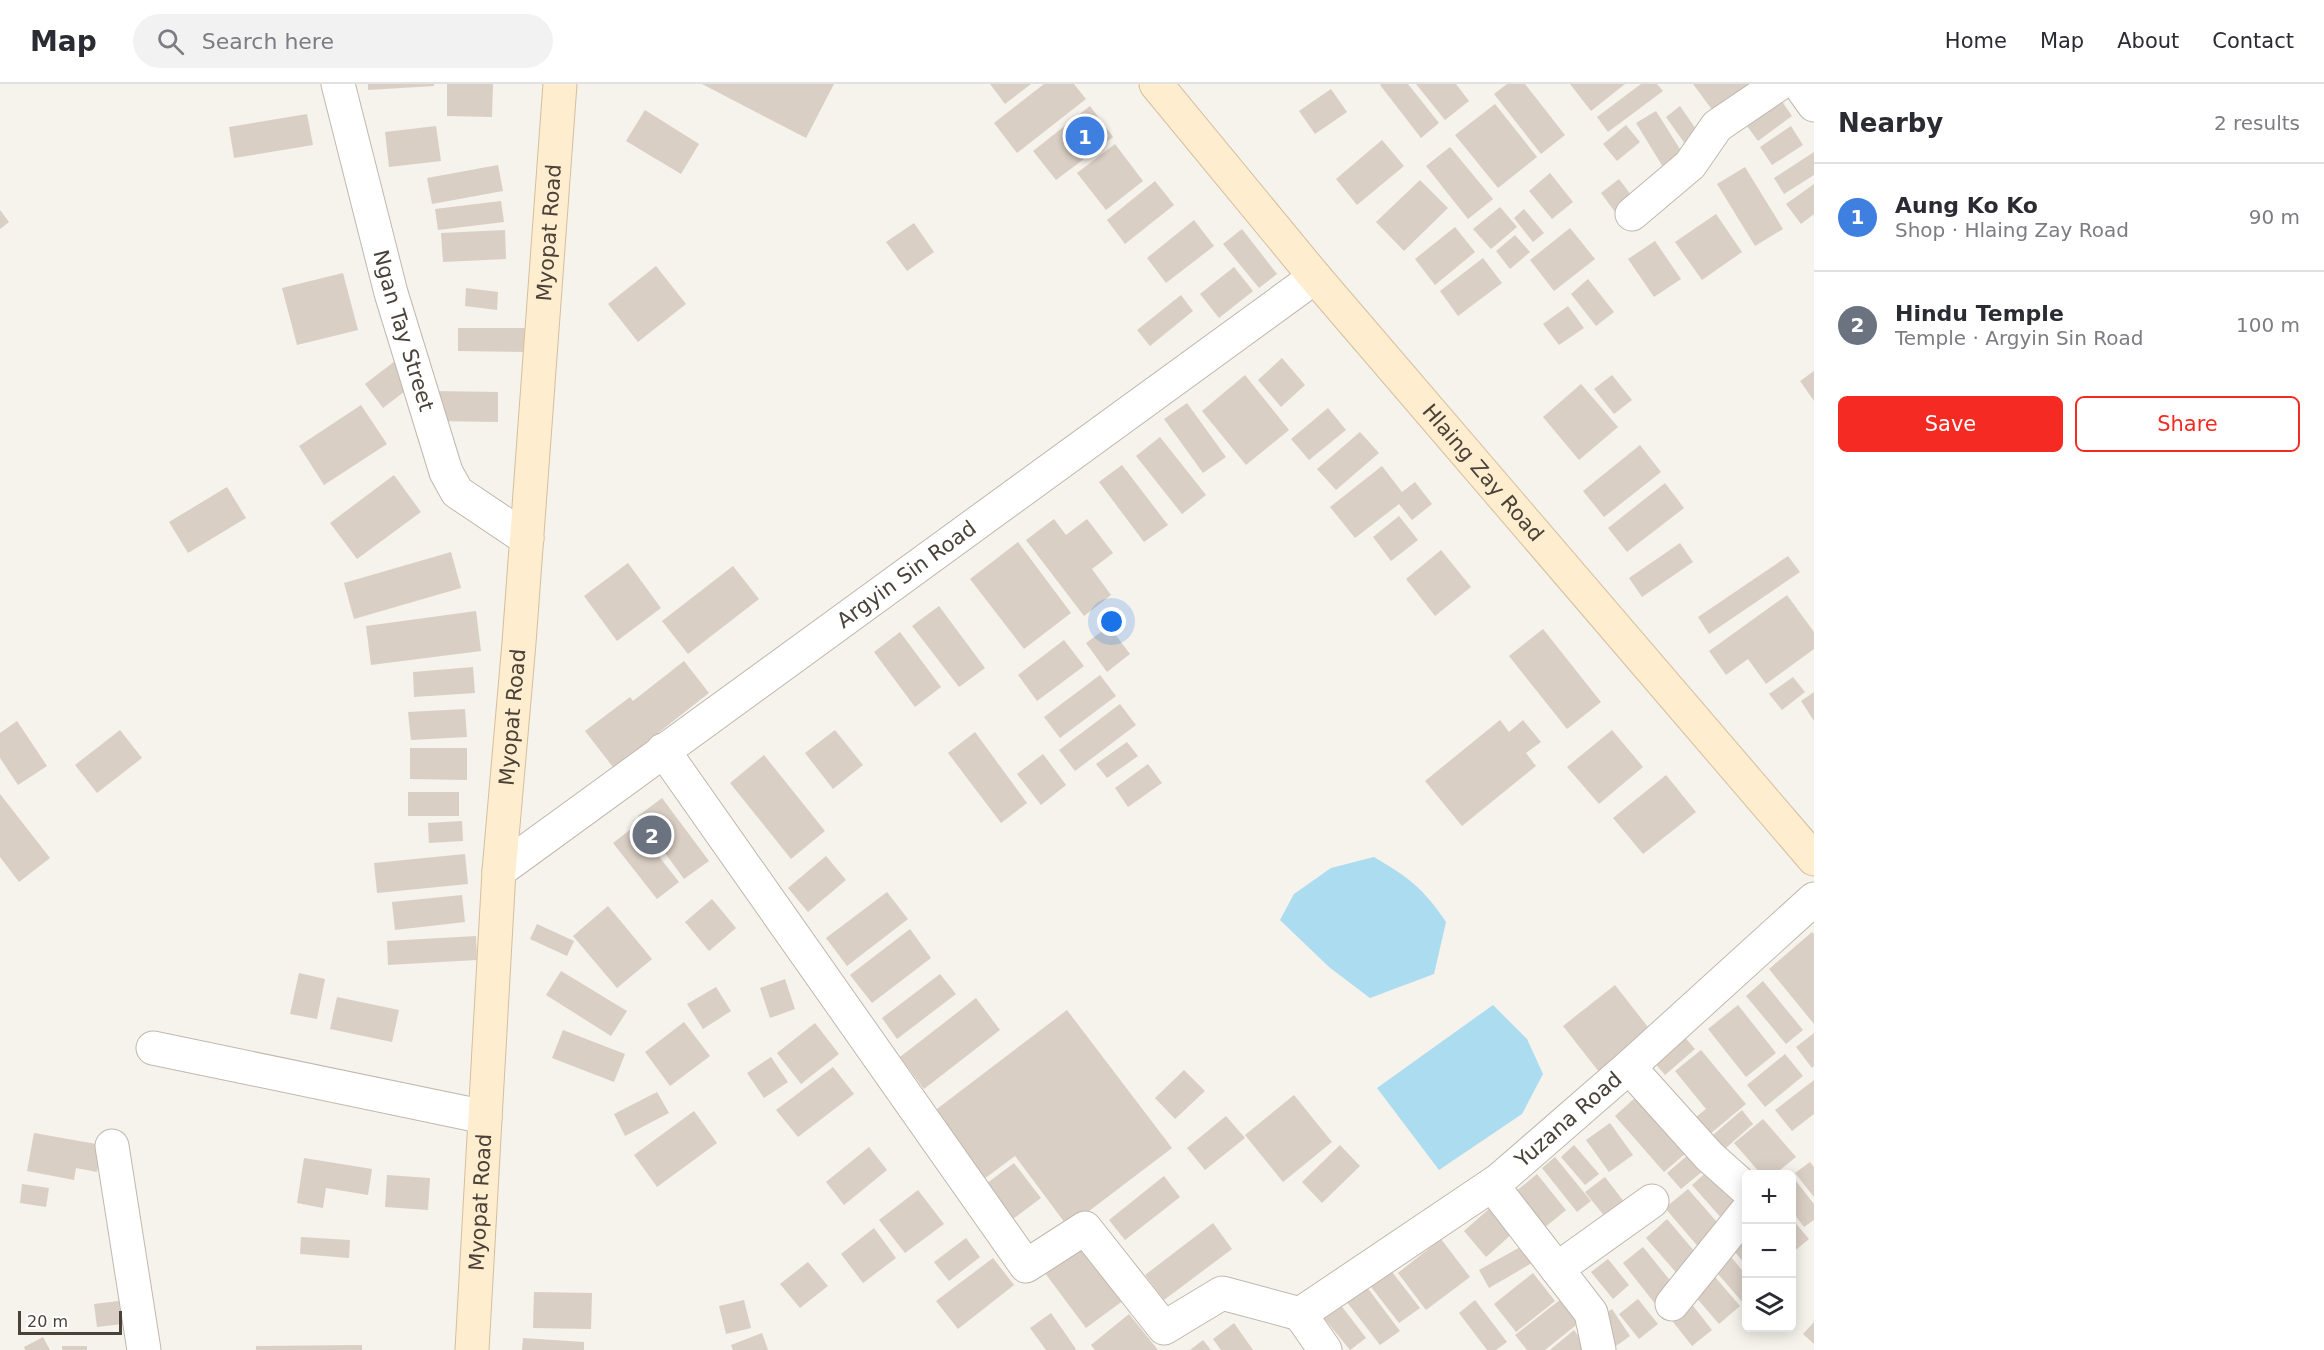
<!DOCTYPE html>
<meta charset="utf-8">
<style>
:root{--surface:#fff;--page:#f2f2f3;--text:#2b2b33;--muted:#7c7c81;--line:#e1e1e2;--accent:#f52b23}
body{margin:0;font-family:"DejaVu Sans",sans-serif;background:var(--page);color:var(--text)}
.controls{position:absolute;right:18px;bottom:18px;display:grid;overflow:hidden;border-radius:9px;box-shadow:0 3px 15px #0003}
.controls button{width:54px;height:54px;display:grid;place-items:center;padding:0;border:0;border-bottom:2px solid var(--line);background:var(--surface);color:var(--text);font:30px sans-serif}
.scale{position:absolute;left:18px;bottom:15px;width:104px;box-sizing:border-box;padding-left:6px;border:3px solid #4a4239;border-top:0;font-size:16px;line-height:21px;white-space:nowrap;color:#4a4239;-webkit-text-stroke:4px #fff;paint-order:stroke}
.you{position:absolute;left:1112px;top:538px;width:21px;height:21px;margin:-15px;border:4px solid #fff;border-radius:50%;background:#1a73e8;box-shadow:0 0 0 9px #1a73e833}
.badge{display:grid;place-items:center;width:39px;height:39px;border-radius:50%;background:var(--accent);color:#fff;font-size:20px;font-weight:700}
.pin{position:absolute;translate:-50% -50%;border:3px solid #fff;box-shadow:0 2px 6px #0006}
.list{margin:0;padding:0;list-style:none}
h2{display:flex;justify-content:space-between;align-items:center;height:78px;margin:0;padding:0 24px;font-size:26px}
h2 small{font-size:20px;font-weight:400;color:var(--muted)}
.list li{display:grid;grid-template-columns:39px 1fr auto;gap:18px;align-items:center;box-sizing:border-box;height:108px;padding:0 24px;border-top:2px solid var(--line)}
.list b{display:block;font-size:22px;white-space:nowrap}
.list p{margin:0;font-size:20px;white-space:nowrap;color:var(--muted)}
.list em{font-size:20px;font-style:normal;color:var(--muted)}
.actions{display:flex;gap:12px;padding:18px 24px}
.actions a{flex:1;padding:14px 0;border:2px solid var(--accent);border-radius:9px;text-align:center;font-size:21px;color:var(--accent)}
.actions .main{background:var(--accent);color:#fff}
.icon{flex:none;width:33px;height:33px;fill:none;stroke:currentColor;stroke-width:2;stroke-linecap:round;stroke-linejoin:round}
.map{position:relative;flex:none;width:1814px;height:1266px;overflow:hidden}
header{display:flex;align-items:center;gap:36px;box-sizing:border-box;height:84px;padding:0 30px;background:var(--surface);border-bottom:2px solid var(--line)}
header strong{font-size:28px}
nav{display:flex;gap:33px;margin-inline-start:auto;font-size:21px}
.search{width:420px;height:54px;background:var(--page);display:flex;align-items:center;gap:15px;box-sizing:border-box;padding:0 21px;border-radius:33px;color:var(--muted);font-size:22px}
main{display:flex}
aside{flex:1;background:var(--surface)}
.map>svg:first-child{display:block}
</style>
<header>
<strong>Map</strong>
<div class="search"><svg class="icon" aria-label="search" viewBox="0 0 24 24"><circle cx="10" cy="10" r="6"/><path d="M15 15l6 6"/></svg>Search here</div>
<nav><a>Home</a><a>Map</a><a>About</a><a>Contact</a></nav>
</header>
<main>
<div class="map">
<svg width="1814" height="1266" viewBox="0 0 1814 1266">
<rect width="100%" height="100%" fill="#f6f2ec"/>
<g fill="#abdcf0">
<path d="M1374 773C1409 794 1422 803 1446 838L1434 890 1370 914 1329 883 1280 836 1294 810 1331 784Z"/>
<polygon points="1493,921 1527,955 1543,990 1522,1030 1439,1086 1377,1004"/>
</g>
<g fill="#dacfc4">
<polygon points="368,0 434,0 434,2 368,6"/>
<polygon points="447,0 493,0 492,33 447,32"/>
<polygon points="702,0 834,0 806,54"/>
<polygon points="990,0 1031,0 1005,20"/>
<polygon points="1044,0 1074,0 1086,15 1017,69 994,39"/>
<polygon points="1381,0 1408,0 1439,39 1421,54 1380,1"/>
<polygon points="1416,0 1456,0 1469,17 1445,36"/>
<polygon points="1507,0 1525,0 1565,51 1541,70 1494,10"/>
<polygon points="1570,0 1625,0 1591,27"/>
<polygon points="1641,0 1657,0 1663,7 1608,48 1597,33"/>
<polygon points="1693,0 1750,0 1713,27"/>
<polygon points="1331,5 1347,28 1315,50 1299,27"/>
<polygon points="1781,16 1792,32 1758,57 1747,42"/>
<polygon points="1495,20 1537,73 1498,104 1455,51"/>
<polygon points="1090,22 1113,53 1056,96 1033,67"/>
<polygon points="1680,22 1704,57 1690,67 1666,33"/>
<polygon points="645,26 699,60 681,90 626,57"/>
<polygon points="1656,27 1683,70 1663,83 1636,39"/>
<polygon points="307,30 313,61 234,74 229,43"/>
<polygon points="1626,41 1640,58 1617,77 1603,60"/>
<polygon points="436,42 441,77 389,83 385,48"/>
<polygon points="1791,42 1803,61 1772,81 1760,63"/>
<polygon points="1382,56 1404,82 1357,121 1336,95"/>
<polygon points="1115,60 1143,97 1106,126 1077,89"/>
<polygon points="1450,63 1493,115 1468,135 1426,82"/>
<polygon points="1814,68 1814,91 1784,110 1774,94"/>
<polygon points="498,81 503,107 432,120 427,94"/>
<polygon points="1745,83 1783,145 1755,162 1717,100"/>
<polygon points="1550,89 1573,118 1552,135 1529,107"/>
<polygon points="1619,95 1634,115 1615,128 1601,109"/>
<polygon points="1420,96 1448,124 1404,167 1376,138"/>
<polygon points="1155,97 1174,121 1125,160 1107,136"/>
<polygon points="1814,100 1814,130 1801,140 1786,120"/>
<polygon points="501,117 504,138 438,146 435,125"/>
<polygon points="1500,123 1517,143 1491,165 1473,145"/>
<polygon points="1524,125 1544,149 1533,158 1514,134"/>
<polygon points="0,126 9,138 0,145"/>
<polygon points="1716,130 1742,168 1702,196 1675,158"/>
<polygon points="1194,136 1214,162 1166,199 1147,174"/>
<polygon points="914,139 934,168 907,187 886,158"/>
<polygon points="1455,143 1475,168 1435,201 1415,175"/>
<polygon points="1570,144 1595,175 1554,207 1530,176"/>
<polygon points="1242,145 1277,190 1259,204 1223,160"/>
<polygon points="505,146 506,175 443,178 441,149"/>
<polygon points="1515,151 1530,168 1510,185 1496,167"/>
<polygon points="1655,157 1681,195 1654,213 1628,175"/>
<polygon points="1483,174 1502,199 1458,232 1440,207"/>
<polygon points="656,182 686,220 638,258 608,220"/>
<polygon points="1234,183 1253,207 1219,234 1200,210"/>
<polygon points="343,189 358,246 297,261 282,204"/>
<polygon points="1588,195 1614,228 1596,242 1571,210"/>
<polygon points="466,204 498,208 497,226 465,222"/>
<polygon points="1181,211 1193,227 1150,262 1137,246"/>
<polygon points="1568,222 1584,244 1559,261 1543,240"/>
<polygon points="458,244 530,244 530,268 458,267"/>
<polygon points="1282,274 1305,301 1281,323 1258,296"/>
<polygon points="395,277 413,301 383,324 365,300"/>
<polygon points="1814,287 1814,317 1800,297"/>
<polygon points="1245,291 1289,346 1246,381 1202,327"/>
<polygon points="1612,291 1632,316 1614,330 1594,305"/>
<polygon points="1581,300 1618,343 1579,376 1543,333"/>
<polygon points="433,307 498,308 498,338 432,337"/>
<polygon points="1187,319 1226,373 1203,389 1164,335"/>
<polygon points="361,321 387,360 324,401 299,362"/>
<polygon points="1328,324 1346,346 1309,376 1291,355"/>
<polygon points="1360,348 1379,369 1336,406 1317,385"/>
<polygon points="1160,353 1206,411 1182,430 1136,372"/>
<polygon points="1640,361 1661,388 1604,433 1583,407"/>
<polygon points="1122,381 1168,441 1144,458 1099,398"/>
<polygon points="1382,382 1402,408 1415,398 1432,420 1412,436 1399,420 1355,454 1330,423"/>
<polygon points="394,391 421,428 357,475 330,439"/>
<polygon points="1665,399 1684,424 1627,468 1608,444"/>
<polygon points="227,403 246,434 188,469 169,438"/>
<polygon points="1399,432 1418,456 1391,477 1373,453"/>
<polygon points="1054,435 1066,451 1087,435 1113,469 1092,485 1111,511 1084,532 1026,456"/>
<polygon points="1018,458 1071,529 1024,565 970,495"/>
<polygon points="1680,459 1693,478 1642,513 1629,494"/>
<polygon points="1441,466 1471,503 1435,532 1406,495"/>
<polygon points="451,468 461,504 354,535 344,499"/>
<polygon points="1788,472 1800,488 1709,550 1698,533"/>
<polygon points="628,479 661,524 617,557 584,512"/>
<polygon points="733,482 759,515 688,570 662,537"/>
<polygon points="1787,511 1814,548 1814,565 1766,600 1748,575 1726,591 1709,567"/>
<polygon points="939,522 985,584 959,603 912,542"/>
<polygon points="476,527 481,567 371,581 366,542"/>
<polygon points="1109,542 1130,570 1107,588 1086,559"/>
<polygon points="1543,545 1601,618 1567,645 1509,572"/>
<polygon points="900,548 941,603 915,623 874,568"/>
<polygon points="1064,556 1084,582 1037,617 1018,591"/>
<polygon points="684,577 709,609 658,649 660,652 616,687 585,647 630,613 633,617"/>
<polygon points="473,583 475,609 414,613 413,588"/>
<polygon points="1100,591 1116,612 1060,654 1044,633"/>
<polygon points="1793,593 1805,608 1782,626 1769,610"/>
<polygon points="1814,608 1814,637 1801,617"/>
<polygon points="1120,620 1136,641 1075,687 1059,666"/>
<polygon points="465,625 467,653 411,656 408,628"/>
<polygon points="1500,636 1509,648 1523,636 1541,658 1526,669 1536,682 1462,742 1425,697"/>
<polygon points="17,637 47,682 18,701 0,674 0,649"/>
<polygon points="120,646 142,674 97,709 75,681"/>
<polygon points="835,646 863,681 833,705 805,669"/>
<polygon points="1612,646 1643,683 1599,720 1567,683"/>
<polygon points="975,648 1027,719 1001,739 948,669"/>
<polygon points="1127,658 1138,672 1107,694 1096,680"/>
<polygon points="410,664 467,664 467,696 410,695"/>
<polygon points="1043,670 1066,701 1041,721 1017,690"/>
<polygon points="764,671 825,747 791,775 730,699"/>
<polygon points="1148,680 1162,699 1128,723 1115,704"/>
<polygon points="1666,691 1696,728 1643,770 1613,734"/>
<rect x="408" y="708" width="51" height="24"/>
<polygon points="0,710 50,774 19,798 0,773"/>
<polygon points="662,714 709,777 684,795 638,732"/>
<polygon points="462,737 463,757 429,759 428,739"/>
<polygon points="635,742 679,798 657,815 613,759"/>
<polygon points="465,770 468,800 377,809 374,779"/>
<polygon points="826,772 846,796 808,828 788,804"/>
<polygon points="887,808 908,835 847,882 826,854"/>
<polygon points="462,811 465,838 395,846 392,818"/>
<polygon points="712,815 736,844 709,867 685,838"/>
<polygon points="608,822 652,875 617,904 573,852"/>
<polygon points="537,840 574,857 567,872 530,855"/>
<polygon points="910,845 931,874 872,919 850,891"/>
<polygon points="1812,848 1814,850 1814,940 1769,885"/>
<polygon points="476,852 477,876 388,881 387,857"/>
<polygon points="561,887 627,927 611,952 546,911"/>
<polygon points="299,889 325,895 317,935 290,930"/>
<polygon points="940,890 956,910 897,955 882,934"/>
<polygon points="785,895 795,925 770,934 760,904"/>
<polygon points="1763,897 1803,946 1786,960 1746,912"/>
<polygon points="1615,901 1655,952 1603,993 1563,942"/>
<polygon points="716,903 731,927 703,945 687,920"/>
<polygon points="337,913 399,926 392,958 330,945"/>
<polygon points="976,914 1000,946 924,1005 900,973"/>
<polygon points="1738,921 1776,969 1746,993 1708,945"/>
<polygon points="1067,926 1172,1064 1068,1143 1015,1072 984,1095 933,1028"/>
<polygon points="684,938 710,972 670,1002 645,968"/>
<polygon points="815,939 839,970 801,1000 777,969"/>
<polygon points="563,946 625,970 614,998 552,974"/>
<polygon points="1814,949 1814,982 1812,984 1796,963"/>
<polygon points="1683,951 1695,965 1665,991 1653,977"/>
<polygon points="1701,966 1746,1020 1710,1050 1696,1033 1706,1025 1675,987"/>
<polygon points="1785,970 1803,992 1765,1023 1747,1001"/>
<polygon points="771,973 788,998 764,1014 747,989"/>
<polygon points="833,983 854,1010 798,1053 776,1026"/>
<polygon points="1184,986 1205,1007 1175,1035 1155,1014"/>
<polygon points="1814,996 1814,1030 1792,1047 1775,1026"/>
<polygon points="657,1008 669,1029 625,1052 614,1030"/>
<polygon points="1294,1011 1332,1058 1283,1098 1245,1051"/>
<polygon points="1637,1012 1686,1069 1664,1088 1615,1032"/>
<polygon points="1742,1026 1753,1040 1718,1071 1706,1057"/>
<polygon points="694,1027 717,1059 657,1103 634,1071"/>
<polygon points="1226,1032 1245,1054 1205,1086 1187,1064"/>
<polygon points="1763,1035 1796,1073 1775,1090 1761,1090 1734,1059"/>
<polygon points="1610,1039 1633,1071 1609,1088 1586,1056"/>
<polygon points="34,1049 102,1061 97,1088 76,1084 74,1096 27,1087"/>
<polygon points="1340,1061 1360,1082 1322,1119 1302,1098"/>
<polygon points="1574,1061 1599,1090 1585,1101 1561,1073"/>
<polygon points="869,1063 887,1086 844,1121 826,1098"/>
<polygon points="1689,1070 1703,1087 1681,1105 1667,1089"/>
<polygon points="1555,1073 1591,1117 1577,1128 1542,1084"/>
<polygon points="304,1074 372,1085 368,1111 326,1104 323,1124 297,1119"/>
<polygon points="1810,1078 1814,1083 1814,1113 1795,1089"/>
<polygon points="1014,1079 1041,1114 1009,1138 982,1103"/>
<polygon points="1711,1084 1742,1120 1723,1136 1692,1101"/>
<polygon points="1537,1090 1566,1126 1538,1149 1509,1113"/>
<polygon points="387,1091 430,1094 428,1126 385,1123"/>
<polygon points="1164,1092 1180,1113 1125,1156 1109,1136"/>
<polygon points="1792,1092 1814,1120 1814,1136 1804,1143 1792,1127"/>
<polygon points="1605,1093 1625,1119 1606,1134 1585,1108"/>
<polygon points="22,1100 49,1104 46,1123 20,1119"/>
<polygon points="1688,1105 1724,1146 1701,1166 1665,1124"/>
<polygon points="918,1106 944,1140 905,1169 879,1136"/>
<polygon points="1491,1123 1513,1149 1486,1173 1464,1147"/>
<polygon points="1667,1135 1701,1175 1680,1193 1646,1154"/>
<polygon points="1792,1135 1809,1155 1792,1169"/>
<polygon points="1213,1139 1232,1165 1164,1216 1145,1191"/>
<polygon points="874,1144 896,1174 863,1199 841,1170"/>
<polygon points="1746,1150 1746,1181 1729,1161"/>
<polygon points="301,1153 350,1156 349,1174 300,1170"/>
<polygon points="966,1154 980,1173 949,1197 934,1178"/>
<polygon points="1441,1155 1470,1193 1426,1226 1398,1189"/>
<polygon points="1080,1157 1124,1216 1086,1244 1042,1185"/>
<polygon points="1522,1162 1532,1179 1489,1204 1479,1186"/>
<polygon points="1643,1163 1677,1205 1656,1221 1623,1179"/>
<polygon points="1727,1168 1746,1191 1745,1221 1711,1182"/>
<polygon points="993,1174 1014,1201 958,1245 936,1217"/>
<polygon points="1608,1175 1629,1201 1613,1215 1591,1188"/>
<polygon points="808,1178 828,1202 800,1224 780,1200"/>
<polygon points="1389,1184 1420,1224 1399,1239 1368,1199"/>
<polygon points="1709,1186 1740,1222 1719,1240 1688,1204"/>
<polygon points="1533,1189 1555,1217 1516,1248 1494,1220"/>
<polygon points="1366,1202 1400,1247 1380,1261 1346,1217"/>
<polygon points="534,1208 592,1209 591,1245 533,1244"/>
<polygon points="1561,1215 1580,1238 1545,1266 1527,1266 1515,1251"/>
<polygon points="1638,1215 1658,1240 1639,1255 1619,1230"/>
<polygon points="744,1216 751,1244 726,1250 719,1222"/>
<polygon points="1475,1216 1507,1258 1496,1266 1487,1266 1459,1229"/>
<polygon points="119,1217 122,1240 97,1243 94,1220"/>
<polygon points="1690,1218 1712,1246 1692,1262 1670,1234"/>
<polygon points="1340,1220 1366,1254 1350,1266 1323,1233"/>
<polygon points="1612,1225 1630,1252 1616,1262 1598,1235"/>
<polygon points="1051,1229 1076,1265 1075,1266 1046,1266 1030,1244"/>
<polygon points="1129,1230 1158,1266 1095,1266 1091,1261"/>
<polygon points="1814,1238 1814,1260 1803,1250"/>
<polygon points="1234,1239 1253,1266 1221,1266 1213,1255"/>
<polygon points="1574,1246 1588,1265 1587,1266 1550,1266"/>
<polygon points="762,1249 768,1266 733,1266 731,1261"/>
<polygon points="43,1253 50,1266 25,1266 24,1263"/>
<polygon points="523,1254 584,1258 584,1266 522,1266"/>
<polygon points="1203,1256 1211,1266 1190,1266"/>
<polygon points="362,1261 362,1266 256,1266 256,1262"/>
<rect x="62" y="1262" width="25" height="4"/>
</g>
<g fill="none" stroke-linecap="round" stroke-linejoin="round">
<defs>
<g id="street">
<path id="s1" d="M338 0 391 209 446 388 457 408 527 455"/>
<polyline points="1799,0 1814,21"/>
<polyline points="1632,130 1690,81 1717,42 1779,0"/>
<polyline points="663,666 1026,1182 1085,1144 1164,1244 1222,1209 1300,1230 1325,1266"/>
<path id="s2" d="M499 787 1315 193"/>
<polyline points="153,964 485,1033"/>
<polyline points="1629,983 1709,1072 1746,1105"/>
<polyline points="112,1062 144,1266"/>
<polyline points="1492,1101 1591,1229 1599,1266"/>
<polyline points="1557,1185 1652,1117"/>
<polyline points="1672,1220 1746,1128"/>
<path id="s3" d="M1300 1230 1499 1096 1629 983 1814 815"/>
</g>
<g id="secondary">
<path id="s4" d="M1156 0 1315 193 1814 775"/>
<path id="s5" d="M472 1266 499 787 519 559 560 0"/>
</g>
</defs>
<use href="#street" stroke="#c1b8ae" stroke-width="35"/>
<use href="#secondary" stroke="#d4bf9d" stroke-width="35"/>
<use href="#street" stroke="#fff" stroke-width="33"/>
<use href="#secondary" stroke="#feedce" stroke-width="33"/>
</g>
<g text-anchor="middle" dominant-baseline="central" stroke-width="5" stroke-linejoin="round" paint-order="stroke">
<g font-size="21" fill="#4a4239" stroke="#fff">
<text stroke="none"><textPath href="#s5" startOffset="1120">Myopat Road</textPath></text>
<text stroke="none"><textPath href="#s1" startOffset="255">Ngan Tay Street</textPath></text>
<text stroke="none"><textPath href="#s4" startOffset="508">Hlaing Zay Road</textPath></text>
<text stroke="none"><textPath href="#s2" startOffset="504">Argyin Sin Road</textPath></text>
<text stroke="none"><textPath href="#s5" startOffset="634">Myopat Road</textPath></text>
<text stroke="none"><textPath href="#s3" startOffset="332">Yuzana Road</textPath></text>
<text stroke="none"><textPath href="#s5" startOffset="148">Myopat Road</textPath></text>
</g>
</g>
</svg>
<div class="controls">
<button>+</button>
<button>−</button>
<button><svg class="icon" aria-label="layers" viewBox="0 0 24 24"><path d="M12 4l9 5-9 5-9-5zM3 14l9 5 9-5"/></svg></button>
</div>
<div class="scale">20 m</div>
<div class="you"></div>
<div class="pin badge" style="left:1085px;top:52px;background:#3f7fe0">1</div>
<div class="pin badge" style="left:652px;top:751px;background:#6b7280">2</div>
</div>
<aside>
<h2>Nearby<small>2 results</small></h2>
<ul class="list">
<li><span class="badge" style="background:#3f7fe0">1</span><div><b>Aung Ko Ko</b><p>Shop · Hlaing Zay Road</p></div><em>90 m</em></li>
<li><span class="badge" style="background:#6b7280">2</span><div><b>Hindu Temple</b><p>Temple · Argyin Sin Road</p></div><em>100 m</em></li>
</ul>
<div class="actions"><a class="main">Save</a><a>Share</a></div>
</aside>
</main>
